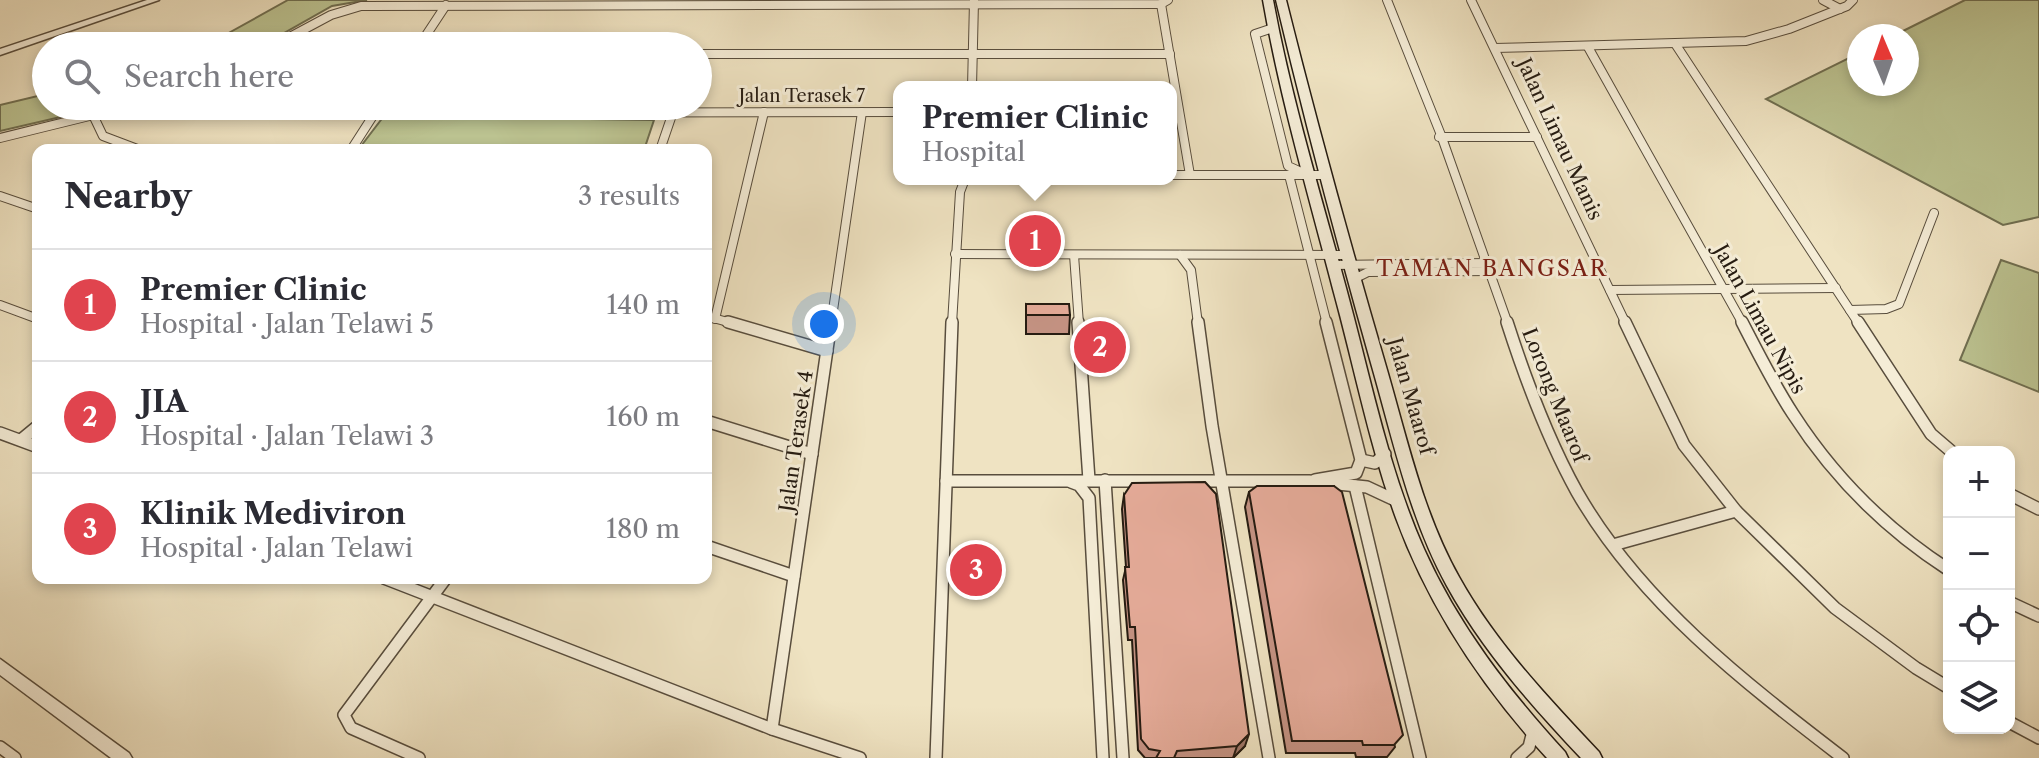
<!DOCTYPE html>
<meta charset="utf-8">
<style>
:root{--surface:#fff;--page:#f2f2f3;--text:#2b2b33;--muted:#7c7c81;--line:#e1e1e2;--accent:#ea580c}
body{margin:0;font-family:"Libre Caslon Text",serif;background:var(--page);color:var(--text)}
.controls{position:absolute;right:24px;bottom:24px;display:grid;overflow:hidden;border-radius:16px;box-shadow:0 4px 12px #0003}
.controls button{width:72px;height:72px;display:grid;place-items:center;padding:0;border:0;border-bottom:2px solid var(--line);background:var(--surface);color:var(--text);font:40px sans-serif}
.compass{position:absolute;left:1847px;top:24px;width:72px;height:72px;border-radius:50%;background:var(--surface);box-shadow:0 4px 12px #0003;rotate:358deg}
.you{position:absolute;left:824px;top:324px;width:28px;height:28px;margin:-20px;border:6px solid #fff;border-radius:50%;background:#1a73e8;box-shadow:0 0 0 12px #1a73e833}
.badge{display:grid;place-items:center;width:52px;height:52px;border-radius:50%;background:var(--accent);color:#fff;font-size:26px;font-weight:700}
.pin{position:absolute;translate:-50% -50%;border:4px solid #fff;box-shadow:0 2px 8px #0006}
.popup{position:absolute;left:893px;top:81px;width:284px;height:104px;box-sizing:border-box;display:grid;place-content:center;border-radius:16px;background:var(--surface);filter:drop-shadow(0 2px 6px #0005);font-size:26px;white-space:nowrap;color:var(--muted)}
.popup b{font-size:30px;color:var(--text)}
.popup::after{content:'';position:absolute;left:50%;top:100%;margin-left:-16px;border:16px solid transparent;border-top-color:var(--surface)}
.list{margin:0;padding:0;list-style:none}
h2{display:flex;justify-content:space-between;align-items:center;height:104px;margin:0;padding:0 32px;font-size:34px}
h2 small{font-size:26px;font-weight:400;color:var(--muted)}
.list li{display:grid;grid-template-columns:52px 1fr auto;gap:24px;align-items:center;box-sizing:border-box;height:112px;padding:0 32px;border-top:2px solid var(--line)}
.list b{display:block;font-size:30px;white-space:nowrap}
.list p{margin:0;font-size:26px;white-space:nowrap;color:var(--muted)}
.list em{font-size:26px;font-style:normal;color:var(--muted)}
.icon{flex:none;width:44px;height:44px;fill:none;stroke:currentColor;stroke-width:2;stroke-linecap:round;stroke-linejoin:round}
.map{position:relative;flex:none;width:2039px;height:758px;overflow:hidden}
.search{position:absolute;background:var(--surface);box-shadow:0 4px 12px #0003;left:32px;top:32px;width:680px;height:88px;display:flex;align-items:center;gap:20px;box-sizing:border-box;padding:0 28px;border-radius:44px;color:var(--muted);font-size:30px}
.panel{position:absolute;background:var(--surface);box-shadow:0 4px 12px #0003;left:32px;top:144px;width:680px;height:440px;border-radius:16px}
.map>svg:first-child{display:block}
</style>
<div class="map">
<svg width="2039" height="758" viewBox="0 0 2039 758">
<rect width="100%" height="100%" fill="#efe3c2"/>
<filter id="stains"><feTurbulence type="fractalNoise" baseFrequency=".0025" numOctaves="4"/><feColorMatrix values="0 0 0 0 .2 0 0 0 0 .09 0 0 0 0 .02 0 0 0 .5 -.17"/></filter>
<radialGradient id="worn" r=".72"><stop offset=".6" stop-color="#630" stop-opacity="0"/><stop offset="1" stop-color="#630" stop-opacity=".3"/></radialGradient>
<g fill="#bcc391" stroke="#706f51" stroke-width="2">
<polygon points="288,0 367,0 332,6 261,46 241,46 225,35"/>
<polygon points="1965,0 2039,0 2039,217 2003,225 1766,99 1859,53 1859,84 1907,84 1907,36 1893,36"/>
<polygon points="46,94 46,106 108,106 0,131 0,105"/>
<polygon points="384,116 654,120 644,150 358,150"/>
<polygon points="2001,260 2039,273 2039,392 1960,360"/>
</g>
<g fill="none" stroke-linecap="round" stroke-linejoin="round">
<defs>
<g id="minor-far1">
<polyline points="1387,0 1441,135 1508,324"/>
<polyline points="1471,0 1626,324"/>
<polyline points="1823,0 1840,9"/>
<polyline points="1161,4 1190,175"/>
<polyline points="1273,28 1255,34 1288,166 1310,176"/>
<polyline points="285,40 309,46"/>
<polyline points="1676,45 1859,324"/>
<polyline points="273,46 331,15 361,6 1161,4 1168,0"/>
<polyline points="419,46 446,5"/>
<polyline points="1588,47 1743,324"/>
<polyline points="1495,48 1746,41 1789,29 1847,6 1853,0"/>
<polyline points="698,54 1170,54"/>
<polyline points="972,87 974,1"/>
<polyline points="273,106 297,111 375,113 899,112"/>
<polyline points="93,115 103,136 140,150"/>
<polyline points="1439,137 1537,137"/>
<polyline points="0,138 130,106"/>
<polyline points="351,150 378,108"/>
<polyline points="660,150 673,112"/>
<polyline points="1171,175 1326,175"/>
<polyline points="1289,175 1327,324"/>
<polyline points="0,196 38,209"/>
<polyline points="955,254 1347,255"/>
<polyline points="1074,255 1079,324"/>
<polyline points="1180,255 1191,270 1198,324"/>
<polyline points="1333,265 1487,263"/>
<polyline points="1354,279 1368,272 1490,271"/>
<polyline points="1610,290 1836,288"/>
<polyline points="0,305 38,319"/>
<polyline points="1850,310 1886,309 1899,304 1934,213"/>
<polyline points="706,316 735,324"/>
<polyline points="715,319 764,112"/>
<polyline points="831,324 862,112"/>
<polyline points="952,324 960,192 965,179"/>
</g>
<g id="minor">
<polyline points="728,322 827,351"/>
<polyline points="1078,322 1089,480"/>
<polyline points="1198,322 1212,426 1269,758"/>
<path d="M1507 322C1526 381 1547 438 1577 492 1640 602 1744 682 1843 758"/>
<polyline points="1625,322 1684,445 1736,511 1835,608 1916,668 1949,688"/>
<path d="M1742 322C1758 353 1774 385 1793 414 1833 476 1887 530 1949 570"/>
<polyline points="1858,322 1931,434 1952,452"/>
<polyline points="706,421 812,454"/>
<polyline points="0,433 38,447"/>
<polyline points="21,440 38,426"/>
<polyline points="1361,460 1375,463 1385,454"/>
<polyline points="1105,480 1123,758"/>
<polyline points="1315,480 1356,473 1361,460 1326,322"/>
<polyline points="946,481 1309,481 1367,487 1397,501"/>
<polyline points="1071,482 1079,485 1089,498 1103,758"/>
<polyline points="1355,486 1420,758"/>
<polyline points="2009,494 2039,509"/>
<polyline points="1613,545 1736,511"/>
<polyline points="706,546 794,576"/>
<polyline points="384,578 772,729 860,758"/>
<polyline points="2009,602 2039,616"/>
<polyline points="2009,722 2039,738"/>
<polyline points="772,729 831,322"/>
<polyline points="0,747 15,758"/>
<polyline points="419,758 351,728 344,715 446,578"/>
<polyline points="936,758 952,322"/>
<polyline points="1517,758 1529,747 1533,731"/>
</g>
<g id="tertiary">
<polygon points="147,0 159,0 0,55 0,49"/>
<polygon points="0,659 129,753 132,758 111,758 0,675"/>
</g>
<g id="secondary">
<path d="M1263 0H1273C1291 98 1320 192 1346 288 1370 375 1387 466 1424 549 1458 625 1509 691 1565 752L1568 758H1547C1483 688 1429 608 1396 518 1369 444 1354 365 1333 289 1308 193 1280 98 1263 0Z"/>
<path d="M1276 0H1286C1317 124 1351 247 1387 370 1407 439 1423 513 1459 577 1495 642 1548 698 1599 752L1602 758H1581C1532 706 1482 650 1447 586 1409 517 1393 439 1371 363 1337 243 1305 122 1276 0Z"/>
</g>
</defs>
<use href="#minor-far1" stroke="#584d3d" stroke-width="10"/>
<use href="#minor" stroke="#584d3d" stroke-width="14"/>
<use href="#tertiary" stroke="#584d3d" stroke-width="3"/>
<use href="#secondary" stroke="#251b11" stroke-width="3"/>
<use href="#minor-far1" stroke="#f5edd7" stroke-width="8"/>
<use href="#minor" stroke="#f5edd7" stroke-width="11"/>
<use href="#tertiary" fill="#f5edd7" fill-rule="evenodd"/>
<use href="#secondary" fill="#f5edd7" fill-rule="evenodd"/>
</g>
<g fill="#c59384" stroke="#251b11" stroke-width="2">
<polygon points="1026,304 1070,315 1069,334 1026,334"/>
<polygon points="1334,486 1395,747 1387,757 1356,757 1355,753 1286,753 1245,507 1249,492"/>
<polygon points="1124,495 1245,746 1233,758 1145,758 1138,750 1132,640 1128,640 1123,580 1126,567 1122,509"/>
</g>
<polygon fill="#a0786b" stroke="#251b11" stroke-width="2" points="1249,734 1245,746 1233,758 1237,746"/>
<g fill="#e5ab99" stroke="#251b11" stroke-width="2">
<polygon points="1026,304 1069,304 1070,315 1026,315"/>
<polygon points="1205,482 1216,494 1249,734 1237,746 1177,751 1174,758 1156,758 1160,751 1149,749 1141,739 1135,627 1130,627 1125,567 1129,567 1124,495 1132,483"/>
<polygon points="1257,486 1334,486 1342,492 1403,735 1394,745 1363,745 1362,741 1292,741 1249,492"/>
</g>
<g text-anchor="middle" dominant-baseline="central" stroke-width="6" stroke-linejoin="round" paint-order="stroke">
<g font-size="18" fill="#251b11" stroke="#f5edd7">
<text x="802" y="96">Jalan Terasek 7</text>
</g>
<g font-size="20" fill="#251b11" stroke="#f5edd7">
<text transform="translate(1560 139) rotate(65)">Jalan Limau Manis</text>
<text transform="translate(1760 319) rotate(61)">Jalan Limau Nipis</text>
<text transform="translate(1555 395) rotate(68)">Lorong Maarof</text>
<text transform="translate(1411 396) rotate(74)">Jalan Maarof</text>
<text transform="translate(796 441) rotate(-82)">Jalan Terasek 4</text>
</g>
<g font-size="22" letter-spacing="2" fill="#7a1f14" stroke="#f5edd7">
<text x="1492" y="268">TAMAN BANGSAR</text>
</g>
</g>
<rect width="100%" height="100%" filter="url(#stains)"/>
<rect width="100%" height="100%" fill="url(#worn)"/>
</svg>
<div class="controls">
<button>+</button>
<button>−</button>
<button><svg class="icon" aria-label="locate" viewBox="0 0 24 24"><circle cx="12" cy="12" r="6"/><path d="M12 2v4M12 18v4M2 12h4M18 12h4"/></svg></button>
<button><svg class="icon" aria-label="layers" viewBox="0 0 24 24"><path d="M12 4l9 5-9 5-9-5zM3 14l9 5 9-5"/></svg></button>
</div>
<svg class="compass" viewBox="-18 -18 36 36"><path d="M0-13l5 13h-10z" fill="#e53935"/><path d="M0 13l5-13h-10z" fill="#7c7c81"/></svg>
<div class="you"></div>
<div class="pin badge" style="left:1035px;top:241px;background:#e0444e">1</div>
<div class="popup"><b>Premier Clinic</b>Hospital</div>
<div class="pin badge" style="left:1100px;top:347px;background:#e0444e">2</div>
<div class="pin badge" style="left:976px;top:570px;background:#e0444e">3</div>
<div class="search"><svg class="icon" aria-label="search" viewBox="0 0 24 24"><circle cx="10" cy="10" r="6"/><path d="M15 15l6 6"/></svg>Search here</div>
<section class="panel">
<h2>Nearby<small>3 results</small></h2>
<ul class="list">
<li><span class="badge" style="background:#e0444e">1</span><div><b>Premier Clinic</b><p>Hospital · Jalan Telawi 5</p></div><em>140 m</em></li>
<li><span class="badge" style="background:#e0444e">2</span><div><b>JIA</b><p>Hospital · Jalan Telawi 3</p></div><em>160 m</em></li>
<li><span class="badge" style="background:#e0444e">3</span><div><b>Klinik Mediviron</b><p>Hospital · Jalan Telawi</p></div><em>180 m</em></li>
</ul>
</section>
</div>
